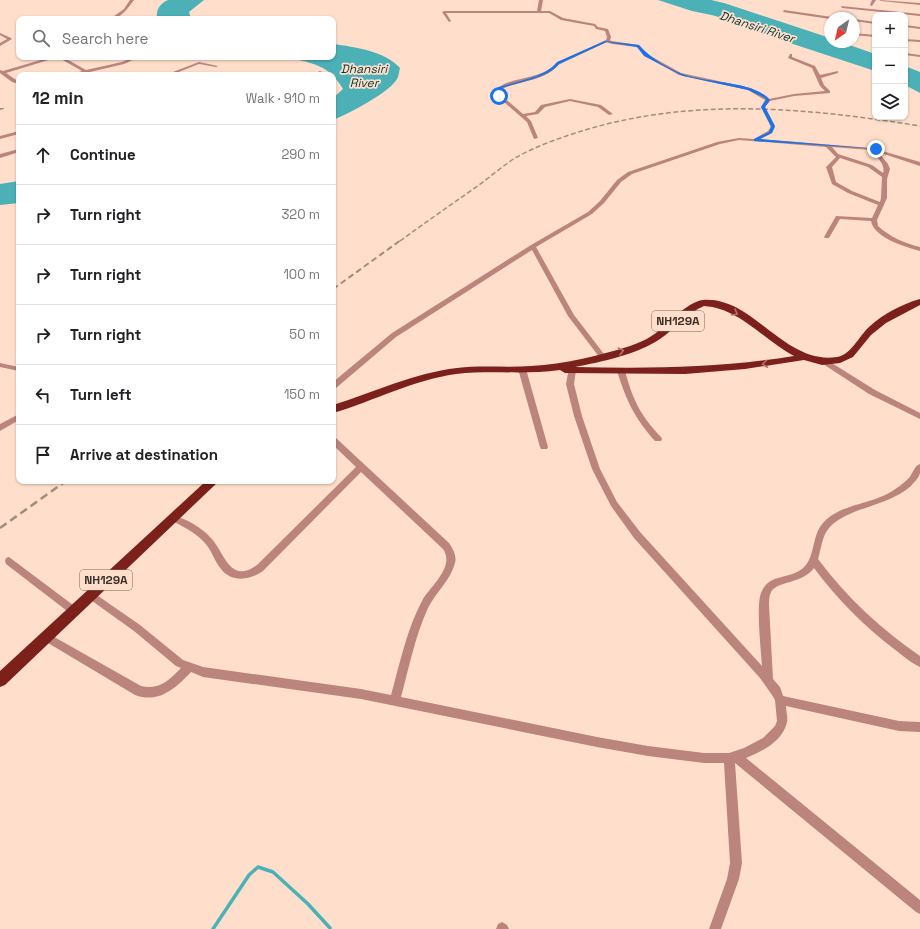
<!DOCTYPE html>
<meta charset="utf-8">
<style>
:root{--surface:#fff;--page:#f6f6f6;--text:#202124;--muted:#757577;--line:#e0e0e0}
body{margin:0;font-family:"Space Grotesk",sans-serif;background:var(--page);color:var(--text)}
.controls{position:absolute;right:12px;top:12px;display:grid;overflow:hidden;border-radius:8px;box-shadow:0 1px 3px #0004}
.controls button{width:36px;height:36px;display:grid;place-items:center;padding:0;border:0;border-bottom:1px solid var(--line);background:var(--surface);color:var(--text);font:20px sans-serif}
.compass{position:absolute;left:824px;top:12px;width:36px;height:36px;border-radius:50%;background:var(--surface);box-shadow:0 1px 3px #0004;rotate:214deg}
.stop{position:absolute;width:12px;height:12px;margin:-9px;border:3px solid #1a73e8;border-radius:50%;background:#fff}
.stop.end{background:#1a73e8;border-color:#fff;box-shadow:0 1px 4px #0008}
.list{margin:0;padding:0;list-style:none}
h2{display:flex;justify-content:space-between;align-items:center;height:52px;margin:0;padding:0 16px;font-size:17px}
h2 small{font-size:13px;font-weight:400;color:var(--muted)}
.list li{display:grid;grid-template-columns:26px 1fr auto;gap:12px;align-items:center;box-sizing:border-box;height:60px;padding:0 16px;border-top:1px solid var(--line)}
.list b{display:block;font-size:15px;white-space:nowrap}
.list em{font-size:13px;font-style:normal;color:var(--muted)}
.icon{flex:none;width:22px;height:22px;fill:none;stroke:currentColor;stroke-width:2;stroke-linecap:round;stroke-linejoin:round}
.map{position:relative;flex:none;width:920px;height:929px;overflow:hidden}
.search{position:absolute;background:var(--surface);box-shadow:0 1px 3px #0004;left:16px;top:16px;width:320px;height:44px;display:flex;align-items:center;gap:10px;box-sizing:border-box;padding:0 14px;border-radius:8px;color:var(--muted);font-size:15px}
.panel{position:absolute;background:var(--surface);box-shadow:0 1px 3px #0004;left:16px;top:72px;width:320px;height:412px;border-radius:8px}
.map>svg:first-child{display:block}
</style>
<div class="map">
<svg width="920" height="929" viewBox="0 0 920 929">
<rect width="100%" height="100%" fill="#ffdfcb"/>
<g fill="#4bb1b7">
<path d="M168 0H204L189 12 191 19H157C156 10 159 4 168 0Z"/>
<polygon points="667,0 711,0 724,3 830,38 830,42 841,42 875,54 875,71 790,43 699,10"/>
<path d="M333 44C355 47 385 51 400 68 399 71 399 74 398 77 393 91 348 114 333 120V98L343 89C328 64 315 65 289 57H333Z"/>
<polygon points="905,66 920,72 920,93 905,85"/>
<polygon points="19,181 19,203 0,205 0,184"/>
</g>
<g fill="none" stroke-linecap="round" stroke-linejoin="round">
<polyline stroke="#4bb1b7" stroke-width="3.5" points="213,929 249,875 258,867 273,872 308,904 330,928"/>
<polygon fill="#4bb1b7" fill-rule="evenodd" points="658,0 668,0 729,16 726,18 692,11"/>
<g fill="#bb847d" fill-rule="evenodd">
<path d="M130 0H134C128 8 121 19 110 19L124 9Z"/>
<path d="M539 0H543L541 11H550L563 18 595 24 598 27 608 29 611 37 610 40 611 41 639 45 647 54 681 73 751 88 769 99 794 94 825 91 820 86 812 68 788 58 790 54H792V57L815 66 820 75 838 71V73L821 78 824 85 830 91V93L794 96 770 101 765 107 775 127 772 133 760 139 872 148 920 162V166L878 152 888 164 890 169 887 179V198L877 220 878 226C890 237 904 243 920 247V251C906 247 874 238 871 221L840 219 829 238H825L824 237 836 216 872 218 878 205 848 193 832 184 826 167 836 157 826 147 739 140 720 144 632 174 621 182 604 203 592 214 536 247 574 315 604 354 605 356 604 358H600L568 316 532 250 396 337 336 388 333 389V382L392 333 531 245 588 212 600 201 617 180 628 172 717 142 739 138 754 139 768 131 771 127 761 107 765 100 748 90 679 75 645 56 637 47 612 44 606 42 558 65C544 82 519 80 500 90L501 95 523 114 535 112 541 105 570 99 601 105 613 114 609 115 598 107 570 101 545 107 538 114 526 116 531 121 538 138 534 139 527 122 497 96 496 89C514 75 540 81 556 63L606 40 607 37 605 31 596 29 594 26 561 20 549 13H446L451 21 449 22 442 12 444 11H537ZM832 147 871 150C876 157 886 164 883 173L872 165 838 154ZM840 158 868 167 882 177 881 198 880 202 852 191 836 182 832 167Z"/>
<polygon points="872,0 876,0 872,6 870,5"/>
<polygon points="879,0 920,3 920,5 881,1"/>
<polygon points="841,6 920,14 920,16 842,8"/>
<polygon points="784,10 832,17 834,18 830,19 783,12"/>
<polygon points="854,19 875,22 875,24 854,21"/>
<polygon points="905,25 920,27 920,29 905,27"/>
<polygon points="0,33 11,38 12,39 0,46 0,43 7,39 0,35"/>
<polygon points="854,33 875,35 875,37 854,35"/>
<polygon points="905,39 920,40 920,42 905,41"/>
<polygon points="905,53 920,55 920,57 905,55"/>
<polygon points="51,57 63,57 86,70 122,62 134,57 139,57 124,64 77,75 70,75 82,71 61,59 55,58 6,73 19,82 19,84 12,82 0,73 0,70 3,71"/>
<polygon points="199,62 218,66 216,67 199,64 171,75 165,75"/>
<path d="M320 71 322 72C319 75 315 75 311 75Z"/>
<polygon points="0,108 4,108 4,109 0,110"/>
<polygon points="19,131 19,134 0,139 0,136"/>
<polygon points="19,149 19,152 0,158 0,154"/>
<polygon points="823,360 827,360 875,390 920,413 920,419 869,394 823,364 821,362"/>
<polygon points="0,363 19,367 19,371 0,367"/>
<polygon points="519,367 525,367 526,369 548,447 547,449 541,449 540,447 518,369"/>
<path d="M569 368H572L576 370 574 384 582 416 600 469 617 502 640 532 762 666C761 650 756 606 761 593 769 573 787 580 802 569 816 558 811 536 823 523 838 505 870 504 889 493 896 489 903 484 909 478 913 473 914 466 920 464 920 467 920 471 920 473 919 478 914 482 911 486 888 507 847 507 829 528 822 536 821 549 818 559 847 598 881 629 920 656V667C911 663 902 655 894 649 864 626 837 599 814 568 802 584 777 581 771 592 769 596 769 601 769 605L773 679 780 687 783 696 899 721 920 722V732L899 731 786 706C786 711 788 717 787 722 783 741 763 751 746 758L920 900V914L916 912 735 763 742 863 739 879 721 929H709L727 879 730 863 724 763H704L648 756 597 747 361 699 203 677 191 672C176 688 159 704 135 695L43 640 41 637 43 634 46 633 49 634 141 686C160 690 168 681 181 668L176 666 134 631 88 598 86 595 88 592 91 591 140 625 183 660 203 667 361 689 391 695C400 663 407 628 423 599 432 585 455 566 443 549L361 472 263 571C250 580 232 583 221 569 214 561 212 550 204 542 195 532 182 526 170 520L169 518 170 516 173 515C186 519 201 527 210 537 225 552 229 585 257 565L356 467 333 445V437L336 438 449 543C453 549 457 556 455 563 450 581 436 592 428 608 415 636 409 668 401 697L597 737 648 746 704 753H729L744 748 763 738 775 726 777 721 775 700 772 695 760 678 634 538 611 506 592 469 574 416 566 384Z"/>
<path d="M618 369H624L625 371C633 400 640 415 661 437L662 439 661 441H655C635 419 626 400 617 371Z"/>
<polygon points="19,414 19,420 0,431 0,424"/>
<polygon points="9,557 77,608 79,611 77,614 74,615 71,614 6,564 5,561 6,558"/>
<polygon points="502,922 507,925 509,929 496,929 498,924"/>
</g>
<g fill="#7c201b" fill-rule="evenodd">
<path d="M920 299V305L886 323 871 335 853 357 840 363 822 365 804 360 745 369 685 374 565 373 560 370C526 375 491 370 456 374 413 380 374 401 333 413V405C374 392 414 373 457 368 482 365 507 368 531 366 565 364 598 356 630 346 638 343 646 340 653 335 667 326 686 302 703 300 753 296 784 365 837 357 851 355 859 336 869 327 883 314 902 304 920 299ZM704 306C739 308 764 340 794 356 722 368 648 369 575 367 601 362 638 354 660 339 675 329 687 313 704 306Z"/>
<polygon points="206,481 219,481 5,685 0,687 0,671"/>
</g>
<path stroke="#a28c7e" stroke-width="1.5" stroke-dasharray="5 2.5" stroke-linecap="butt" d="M400 241C426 222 452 204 479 185 491 176 503 166 515 158 536 146 562 137 585 130 695 97 808 108 920 126"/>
<polyline stroke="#a28c7e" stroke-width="2" stroke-dasharray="6 3.5" stroke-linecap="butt" points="333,289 401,240"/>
<polyline stroke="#a28c7e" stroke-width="2.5" stroke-dasharray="8 4.5" stroke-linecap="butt" points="0,528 66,481"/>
</g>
<defs><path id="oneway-chevron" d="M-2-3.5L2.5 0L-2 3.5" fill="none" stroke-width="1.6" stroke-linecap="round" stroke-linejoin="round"/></defs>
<g stroke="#b7766a">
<use href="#oneway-chevron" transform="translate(735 313) rotate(31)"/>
<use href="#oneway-chevron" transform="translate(621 351) rotate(-14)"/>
<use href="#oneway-chevron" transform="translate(765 364) rotate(173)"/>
</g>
<path fill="#1a73e8" d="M605 41 639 45C650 58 669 69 685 75 708 83 754 81 770 100L765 107 775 126 772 133 760 139 878 149 754 141V139L769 132 771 126 761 107 766 100 765 98 748 90 683 76 644 56 637 47 607 42 559 64C550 77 517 83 501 88L499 91 501 96H498L496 91 499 87C515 82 548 76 557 62Z"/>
<g text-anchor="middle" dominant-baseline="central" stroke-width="3.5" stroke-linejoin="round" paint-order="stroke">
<g font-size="12" font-style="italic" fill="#013437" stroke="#ffdfcb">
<text transform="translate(757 27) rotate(18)">Dhansiri River</text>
<text x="364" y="69">Dhansiri<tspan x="364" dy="14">River</tspan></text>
</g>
<g fill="#ffdfcb" stroke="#766459" stroke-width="1">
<rect x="652" y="311" width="52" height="20" rx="3"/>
<rect x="80" y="570" width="52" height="20" rx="3"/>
</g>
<g font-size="12" font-weight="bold" fill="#3c3028">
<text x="678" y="321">NH129A</text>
<text x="106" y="580">NH129A</text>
</g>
</g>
</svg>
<div class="controls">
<button>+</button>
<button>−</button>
<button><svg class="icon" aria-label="layers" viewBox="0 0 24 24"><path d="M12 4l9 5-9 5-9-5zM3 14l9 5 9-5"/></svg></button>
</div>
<svg class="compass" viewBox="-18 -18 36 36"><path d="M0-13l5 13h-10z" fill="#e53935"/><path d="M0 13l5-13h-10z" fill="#757577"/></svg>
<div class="stop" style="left:499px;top:96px"></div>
<div class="stop end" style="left:876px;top:149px"></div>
<div class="search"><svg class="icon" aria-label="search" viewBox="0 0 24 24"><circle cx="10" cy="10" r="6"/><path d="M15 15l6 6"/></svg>Search here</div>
<section class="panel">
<h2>12 min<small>Walk · 910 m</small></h2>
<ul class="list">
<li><svg class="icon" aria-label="ahead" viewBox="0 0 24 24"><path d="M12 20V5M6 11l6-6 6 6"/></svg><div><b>Continue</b></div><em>290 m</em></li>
<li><svg class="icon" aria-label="right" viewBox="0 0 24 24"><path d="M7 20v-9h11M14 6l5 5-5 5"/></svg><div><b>Turn right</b></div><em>320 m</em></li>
<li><svg class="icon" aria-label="right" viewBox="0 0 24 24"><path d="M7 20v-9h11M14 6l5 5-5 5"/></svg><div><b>Turn right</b></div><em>100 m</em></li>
<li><svg class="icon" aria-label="right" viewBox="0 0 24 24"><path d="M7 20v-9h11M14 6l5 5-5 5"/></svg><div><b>Turn right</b></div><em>50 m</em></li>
<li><svg class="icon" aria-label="left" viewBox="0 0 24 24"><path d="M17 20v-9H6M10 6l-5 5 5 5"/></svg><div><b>Turn left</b></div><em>150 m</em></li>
<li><svg class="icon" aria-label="arrive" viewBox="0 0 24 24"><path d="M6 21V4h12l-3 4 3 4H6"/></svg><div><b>Arrive at destination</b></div></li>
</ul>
</section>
</div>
